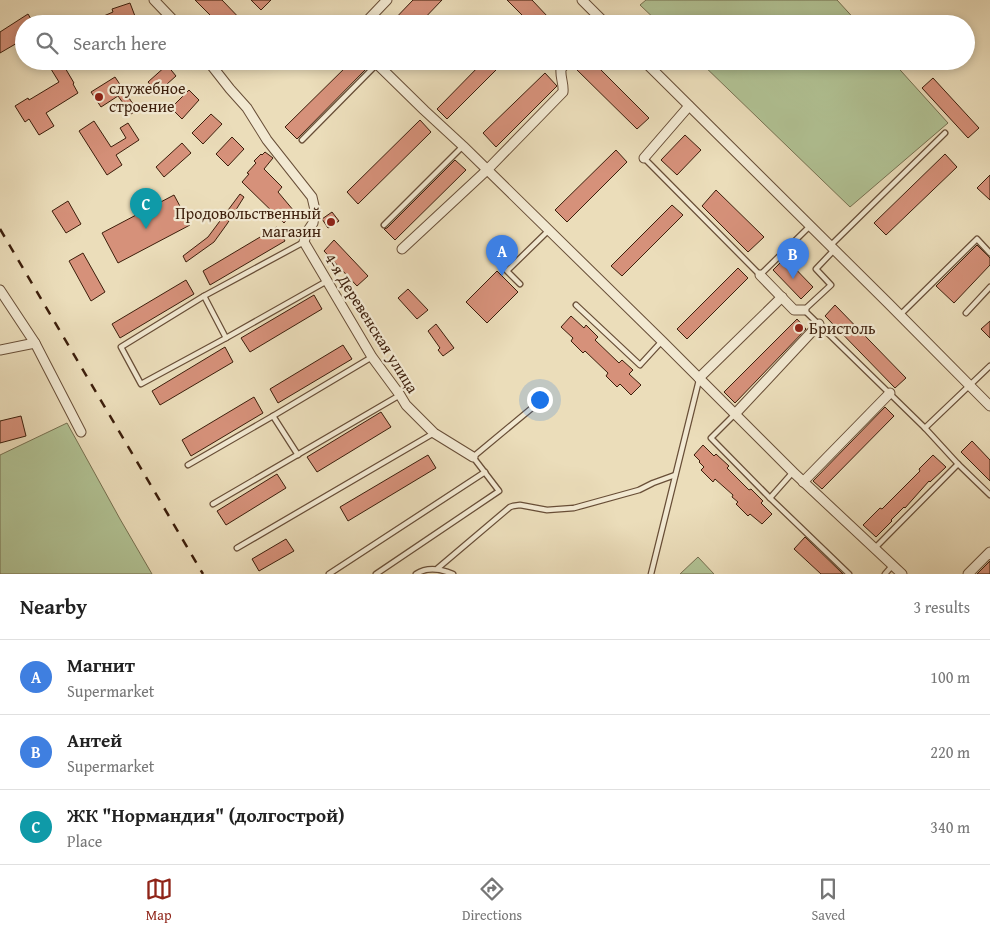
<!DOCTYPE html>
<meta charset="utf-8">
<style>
:root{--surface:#fff;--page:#f2f2f2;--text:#222;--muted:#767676;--line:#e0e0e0;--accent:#8f2418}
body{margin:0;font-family:"Gentium Book Plus",serif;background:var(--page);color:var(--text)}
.you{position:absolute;left:539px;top:399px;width:18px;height:18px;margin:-12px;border:4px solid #fff;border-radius:50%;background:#1a73e8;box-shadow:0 0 0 8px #1a73e833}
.badge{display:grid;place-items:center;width:32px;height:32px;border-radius:50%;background:var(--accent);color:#fff;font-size:16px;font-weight:700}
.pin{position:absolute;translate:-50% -41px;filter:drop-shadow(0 1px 2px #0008)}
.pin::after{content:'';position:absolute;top:26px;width:18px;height:15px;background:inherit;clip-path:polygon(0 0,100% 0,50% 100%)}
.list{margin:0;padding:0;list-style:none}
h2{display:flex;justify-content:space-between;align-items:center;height:65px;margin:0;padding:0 20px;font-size:21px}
h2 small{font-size:16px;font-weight:400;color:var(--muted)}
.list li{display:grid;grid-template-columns:32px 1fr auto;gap:15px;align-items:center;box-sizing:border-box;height:75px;padding:0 20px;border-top:1px solid var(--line)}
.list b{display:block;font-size:19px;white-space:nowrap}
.list p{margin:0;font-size:16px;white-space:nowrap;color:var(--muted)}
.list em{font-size:16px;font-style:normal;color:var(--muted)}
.icon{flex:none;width:28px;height:28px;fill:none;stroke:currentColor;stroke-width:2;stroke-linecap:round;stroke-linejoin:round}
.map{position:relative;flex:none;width:990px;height:574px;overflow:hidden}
.search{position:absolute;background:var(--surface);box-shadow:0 2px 8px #0003;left:15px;right:15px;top:15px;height:55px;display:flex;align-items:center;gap:12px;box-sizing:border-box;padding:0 18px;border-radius:28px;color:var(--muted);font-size:19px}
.sheet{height:290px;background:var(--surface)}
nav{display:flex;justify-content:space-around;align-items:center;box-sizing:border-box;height:70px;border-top:1px solid var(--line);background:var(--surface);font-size:14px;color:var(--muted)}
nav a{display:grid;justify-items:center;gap:2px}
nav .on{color:var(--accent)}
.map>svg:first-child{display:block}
</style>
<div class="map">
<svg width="990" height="574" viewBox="0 0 990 574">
<rect width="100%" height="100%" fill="#ebddba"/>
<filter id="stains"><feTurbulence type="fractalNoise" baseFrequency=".004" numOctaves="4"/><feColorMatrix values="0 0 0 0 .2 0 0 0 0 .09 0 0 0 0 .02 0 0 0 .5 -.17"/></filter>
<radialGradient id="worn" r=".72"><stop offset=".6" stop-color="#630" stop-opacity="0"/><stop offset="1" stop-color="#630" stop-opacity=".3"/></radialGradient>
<g fill="#b1c294" stroke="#767050">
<polygon points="646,0 837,0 859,24 660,24 640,5"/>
<polygon points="699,61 892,61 948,123 850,207"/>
<polygon points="67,423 120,519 152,574 0,574 0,455"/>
<polygon points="698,557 714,574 680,574"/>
</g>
<g fill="#d6917a" stroke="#3c1e0b">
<polygon points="195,0 222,0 245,24 219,24"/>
<polygon points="251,0 271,0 261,10"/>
<polygon points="413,0 442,0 419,24 390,24"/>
<polygon points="507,0 532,0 548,17 542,24 531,24"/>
<polygon points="130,3 138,24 85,24 113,12 112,9"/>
<polygon points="28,14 34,24 24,24 24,39 0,53 0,32"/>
<polygon points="46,61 61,61 74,83 73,84 78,93 46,113 54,126 39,135 29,119 25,122 15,106 28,98 29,100 59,82"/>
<polygon points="352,61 363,61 368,67 297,139 285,127"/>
<polygon points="484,61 505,61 447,119 437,109"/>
<polygon points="580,61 592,61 649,118 637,129 574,67"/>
<polygon points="167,65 176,76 157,93 148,82"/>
<polygon points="545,73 557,86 496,147 483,133"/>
<polygon points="115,77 137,110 131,114 118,96 101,107 91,92"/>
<polygon points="933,78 979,128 968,138 922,88"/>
<polygon points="189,90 199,100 182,119 171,108"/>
<polygon points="211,114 222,124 203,144 192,133"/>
<polygon points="420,120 431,132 358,204 347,192"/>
<polygon points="94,121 111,147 126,138 120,128 128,123 139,140 116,155 122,165 107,175 79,131"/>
<polygon points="685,135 701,150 677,175 661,160"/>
<polygon points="232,137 244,149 228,166 216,154"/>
<polygon points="182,143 191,153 164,177 156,167"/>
<polygon points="616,150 627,162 567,222 555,210"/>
<polygon points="265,152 273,158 264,169 282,187 278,192 294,211 284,223 242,182 249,174 247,173 256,163 254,161 261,154 262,155"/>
<polygon points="945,154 957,167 886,235 874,223"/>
<polygon points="455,160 466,170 395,240 384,229 387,228"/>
<polygon points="990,175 990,200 977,188"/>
<polygon points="716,190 764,237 748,252 702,206"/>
<polygon points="240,194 244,197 227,224 214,242 186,262 183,256 208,237"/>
<polygon points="174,195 190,225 118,263 102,233"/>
<polygon points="68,201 81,224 66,233 52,211"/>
<polygon points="672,205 683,215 622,276 611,266"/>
<polygon points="332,212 339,221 328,228 322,219"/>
<polygon points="277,227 285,241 210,285 203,271"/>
<polygon points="334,240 368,276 357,286 324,251"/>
<polygon points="977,245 990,258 990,265 954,303 936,286"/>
<polygon points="83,253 105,292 91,301 69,261"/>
<polygon points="785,258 813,287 801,299 773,270"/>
<polygon points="738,268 748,278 687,339 677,329"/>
<polygon points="497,271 518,292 487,323 466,302"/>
<polygon points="186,280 194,294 120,338 112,324"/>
<polygon points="408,289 428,310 417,319 398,298"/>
<polygon points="314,295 322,309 250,352 241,338"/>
<polygon points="835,305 906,378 895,388 825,316"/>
<polygon points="571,316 584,328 586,325 598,337 595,340 619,363 622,360 633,370 629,374 641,385 631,395 620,384 617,387 606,376 608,373 585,351 583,353 571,341 573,338 561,327"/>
<polygon points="797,319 806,329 735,403 724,392"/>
<polygon points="990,321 990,338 981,329"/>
<polygon points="436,324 454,348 443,356 438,350 440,348 428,331"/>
<polygon points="343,345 352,359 278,403 270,389"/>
<polygon points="225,347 233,362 160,405 152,391"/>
<polygon points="254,397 263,413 191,456 182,440"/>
<polygon points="885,407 894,416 822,489 813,481"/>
<polygon points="381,412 391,427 317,472 307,457"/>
<polygon points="21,416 26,436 0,443 0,421"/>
<polygon points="972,441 990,460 990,481 961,452"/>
<polygon points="703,445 714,456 716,454 729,466 727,468 749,490 751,489 763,501 761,503 772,514 762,524 750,514 748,516 736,504 738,502 732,497 733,495 715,479 713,482 701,470 704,467 699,462 700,461 694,455"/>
<polygon points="428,455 436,468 348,521 340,507"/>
<polygon points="933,455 946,467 930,482 929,481 905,508 904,507 891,520 892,521 876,537 863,525 880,508 882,509 920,471 919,469"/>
<polygon points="277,474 286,488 226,525 217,511"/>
<polygon points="805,537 843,574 821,574 794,549"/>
<polygon points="286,539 294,551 259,571 252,559"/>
<polygon points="990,561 990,574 977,574"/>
</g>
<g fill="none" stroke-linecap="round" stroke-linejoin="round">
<defs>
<g id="lane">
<polyline points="302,140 377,64"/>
<polyline points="644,158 760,275 810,226"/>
<polyline points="384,225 463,146"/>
<polyline points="304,242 204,296 121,347 141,384 226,338 327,281"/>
<polyline points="830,246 945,133"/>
<polyline points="834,250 816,269 831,285 804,310 925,428"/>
<polyline points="520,284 507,271 549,230"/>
<polyline points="204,296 226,338"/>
<polyline points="576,305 640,365 662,341"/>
<polyline points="966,313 990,287"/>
<polyline points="900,315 977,239 990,253"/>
<polyline points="990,366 925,428 958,464 990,495"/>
<polyline points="735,414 711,438 770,498 793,472"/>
<polyline points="273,416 298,455"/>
<polyline points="188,465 273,416 372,357"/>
<polyline points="770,498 849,574"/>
<polyline points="213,504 400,395"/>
<polyline points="237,548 434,433"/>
<polyline points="875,548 958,464"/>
<polyline points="438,568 510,507 513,506 520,505 547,510 574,508 639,490 653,483 675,475"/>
<polyline points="329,574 485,472"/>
<polyline points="376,574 499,491 473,457 532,408"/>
<path d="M416 574C428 566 441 569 453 574"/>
<polyline points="651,574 699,380"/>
<polyline points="885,574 892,566"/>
</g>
<g id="street">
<polyline points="154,0 177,24"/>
<polyline points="582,0 606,24"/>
<polyline points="364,24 387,0"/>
<polyline points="208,61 230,89 247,108 267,140 312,197 315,210 313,223 307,232 304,242 372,357 400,395 406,405 434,433 473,457"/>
<polyline points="374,61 424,110 463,146 662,341 793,472 902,574"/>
<polyline points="644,61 888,303 990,406"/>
<polyline points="644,158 689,106"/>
<path d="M402 249 487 170 563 92C564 84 560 77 561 69L568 61"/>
<polyline points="760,275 794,310 804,310"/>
<polyline points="0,290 35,343 81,432"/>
<polyline points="0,350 35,343"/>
<polyline points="699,378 782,297"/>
<polyline points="735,414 819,324"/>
<polyline points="803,482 890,393"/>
<polyline points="968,574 990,552"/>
</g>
</defs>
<use href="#lane" stroke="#684e37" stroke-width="7"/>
<use href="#street" stroke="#684e37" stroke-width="11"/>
<use href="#lane" stroke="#f2e9d2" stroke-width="4.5"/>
<use href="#street" stroke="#f2e9d2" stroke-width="9"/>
<polyline stroke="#3c1e0b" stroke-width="2.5" stroke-dasharray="9 9" stroke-linecap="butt" points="0,229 203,574"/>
</g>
<g fill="#8f2418" stroke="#f2e9d2" stroke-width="2">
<circle cx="99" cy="97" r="5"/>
<circle cx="331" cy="222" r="5"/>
<circle cx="799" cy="328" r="5"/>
</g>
<g text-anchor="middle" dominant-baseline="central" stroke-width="4.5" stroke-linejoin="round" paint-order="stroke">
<g font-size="16" fill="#3c1e0b" stroke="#f2e9d2" text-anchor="start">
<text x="109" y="88">служебное<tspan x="109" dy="18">строение</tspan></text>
<text x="321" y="213" text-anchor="end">Продовольственный<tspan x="321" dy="18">магазин</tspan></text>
<text x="809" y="328">Бристоль</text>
</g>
<g font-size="16" fill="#3c1e0b" stroke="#f2e9d2">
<text transform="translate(372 323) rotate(58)">4-я Деревенская улица</text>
</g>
</g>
<rect width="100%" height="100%" filter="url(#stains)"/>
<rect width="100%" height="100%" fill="url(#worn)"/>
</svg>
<div class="you"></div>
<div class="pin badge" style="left:502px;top:276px;background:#3f7fe0">A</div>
<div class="pin badge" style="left:793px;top:279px;background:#3f7fe0">B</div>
<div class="pin badge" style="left:146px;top:229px;background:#0f9aa8">C</div>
<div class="search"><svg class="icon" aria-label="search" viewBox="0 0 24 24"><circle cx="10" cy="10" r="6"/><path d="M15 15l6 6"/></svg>Search here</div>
</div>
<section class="sheet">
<h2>Nearby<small>3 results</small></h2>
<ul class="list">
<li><span class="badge" style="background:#3f7fe0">A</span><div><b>Магнит</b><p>Supermarket</p></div><em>100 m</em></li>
<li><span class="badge" style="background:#3f7fe0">B</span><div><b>Антей</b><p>Supermarket</p></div><em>220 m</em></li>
<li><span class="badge" style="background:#0f9aa8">C</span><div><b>ЖК &quot;Нормандия&quot; (долгострой)</b><p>Place</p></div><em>340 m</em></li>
</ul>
</section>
<nav>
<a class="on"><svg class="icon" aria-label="map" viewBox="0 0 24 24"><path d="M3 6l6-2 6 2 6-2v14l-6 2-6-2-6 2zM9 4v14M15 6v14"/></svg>Map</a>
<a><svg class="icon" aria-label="directions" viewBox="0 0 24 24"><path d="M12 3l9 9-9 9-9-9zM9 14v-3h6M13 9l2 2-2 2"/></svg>Directions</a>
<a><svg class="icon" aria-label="saved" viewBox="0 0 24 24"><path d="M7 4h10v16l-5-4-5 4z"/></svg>Saved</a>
</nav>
